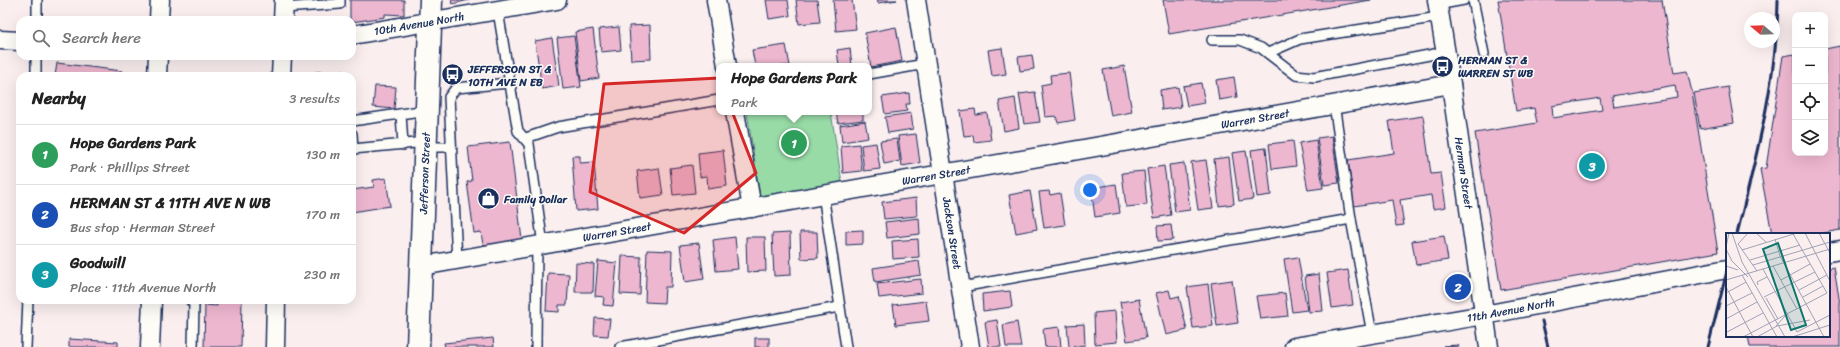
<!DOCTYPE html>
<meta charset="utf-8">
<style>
:root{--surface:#fff;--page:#f2f2f2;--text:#222;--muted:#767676;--line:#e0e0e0;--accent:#2563eb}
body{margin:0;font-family:Sriracha,sans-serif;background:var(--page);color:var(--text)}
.controls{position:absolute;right:12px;top:12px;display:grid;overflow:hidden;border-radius:8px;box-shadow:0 4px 16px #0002}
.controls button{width:36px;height:36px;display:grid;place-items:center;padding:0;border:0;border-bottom:1px solid var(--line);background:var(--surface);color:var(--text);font:20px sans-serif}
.compass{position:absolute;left:1744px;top:12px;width:36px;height:36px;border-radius:50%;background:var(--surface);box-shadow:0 4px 16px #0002;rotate:289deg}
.you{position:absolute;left:1090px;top:190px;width:14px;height:14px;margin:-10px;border:3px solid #fff;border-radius:50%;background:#1a73e8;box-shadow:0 0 0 6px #1a73e833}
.badge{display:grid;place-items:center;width:26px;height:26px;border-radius:50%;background:var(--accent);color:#fff;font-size:13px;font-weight:700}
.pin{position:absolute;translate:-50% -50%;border:2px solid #fff;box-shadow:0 1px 4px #0006}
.popup{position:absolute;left:716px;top:63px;width:156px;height:52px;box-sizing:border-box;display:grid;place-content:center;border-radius:8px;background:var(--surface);filter:drop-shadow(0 1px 3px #0005);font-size:13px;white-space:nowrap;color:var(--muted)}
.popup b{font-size:15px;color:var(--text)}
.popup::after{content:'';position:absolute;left:50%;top:100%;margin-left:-8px;border:8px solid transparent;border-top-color:var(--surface)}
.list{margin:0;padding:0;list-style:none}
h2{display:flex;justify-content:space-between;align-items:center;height:52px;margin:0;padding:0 16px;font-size:17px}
h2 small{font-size:13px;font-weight:400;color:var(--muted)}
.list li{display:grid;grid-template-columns:26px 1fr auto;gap:12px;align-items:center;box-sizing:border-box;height:60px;padding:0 16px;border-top:1px solid var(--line)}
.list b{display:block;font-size:15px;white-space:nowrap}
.list p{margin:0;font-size:13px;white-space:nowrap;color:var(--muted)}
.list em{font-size:13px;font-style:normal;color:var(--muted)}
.icon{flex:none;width:22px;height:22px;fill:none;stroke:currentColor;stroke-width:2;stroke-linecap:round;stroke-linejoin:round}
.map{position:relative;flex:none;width:1840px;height:347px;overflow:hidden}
.search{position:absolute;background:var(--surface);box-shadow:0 4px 16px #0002;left:16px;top:16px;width:340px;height:44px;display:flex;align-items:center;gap:10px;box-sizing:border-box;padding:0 14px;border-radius:12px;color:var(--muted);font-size:15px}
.panel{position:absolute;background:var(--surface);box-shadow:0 4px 16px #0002;left:16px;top:72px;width:340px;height:232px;border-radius:12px}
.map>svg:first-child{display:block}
</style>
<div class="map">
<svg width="1840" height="347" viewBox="0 0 1840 347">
<rect width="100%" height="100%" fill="#faeeef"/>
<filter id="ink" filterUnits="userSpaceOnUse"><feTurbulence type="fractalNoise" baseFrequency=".025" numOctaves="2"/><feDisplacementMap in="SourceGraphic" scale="8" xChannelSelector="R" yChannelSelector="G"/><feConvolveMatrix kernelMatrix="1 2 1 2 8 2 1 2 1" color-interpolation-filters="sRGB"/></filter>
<g filter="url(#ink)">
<polygon fill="#98dba7" stroke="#5a8582" points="747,112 831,112 842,183 760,196"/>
<g fill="#edb7cf" stroke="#1b2f5e" fill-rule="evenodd">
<polygon points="350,0 404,0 404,15 385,14 385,17 352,22 352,20 350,20"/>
<polygon points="451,0 469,0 452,4"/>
<polygon points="766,0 788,0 790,16 769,19"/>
<polygon points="796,0 817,0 820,22 799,24"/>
<polygon points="833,0 852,0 856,29 836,31"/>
<polygon points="877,0 897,0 878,3"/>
<polygon points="1163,0 1371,0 1169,34"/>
<path d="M1498 0H1662L1674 73 1687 71 1692 92 1718 252 1501 290 1475 133 1537 123 1534 108 1516 111ZM1675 85 1677 97 1614 107 1612 96ZM1600 98 1602 110 1553 118 1552 106Z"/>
<polygon points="650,25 651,59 631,60 629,26"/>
<polygon points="619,27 621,50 601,52 599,29"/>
<polygon points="896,27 902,61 871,67 865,33"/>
<polygon points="593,29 599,78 581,81 575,32"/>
<polygon points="574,36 581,87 563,89 557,38"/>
<polygon points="552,38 559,86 542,89 535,41"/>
<polygon points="786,45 790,66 755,66 752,50"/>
<polygon points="1840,46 1840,230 1818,234 1772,234 1760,169 1766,168 1783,56 1795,54 1795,153 1825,153 1825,49"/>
<polygon points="850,48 852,66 839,66 837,50"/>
<polygon points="1002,48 1006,74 992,76 988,50"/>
<polygon points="1032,55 1034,69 1020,71 1018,57"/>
<polygon points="57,63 122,71 121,76 55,76"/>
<polygon points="1124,66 1132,112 1111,116 1103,70"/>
<polygon points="343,71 343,76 315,76 315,72"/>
<polygon points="1069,73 1075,120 1058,123 1056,116 1045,117 1041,85 1051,83 1050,75"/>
<polygon points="1234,77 1237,97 1219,100 1216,80"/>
<polygon points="1201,83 1205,103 1187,106 1183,86"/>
<polygon points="375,86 396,87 394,109 373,107"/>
<polygon points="1178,87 1181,107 1162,110 1160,90"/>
<polygon points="1728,87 1734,123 1700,129 1694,93"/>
<polygon points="1035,92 1040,122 1024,124 1019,94"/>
<polygon points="909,93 910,104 906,104 907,111 885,114 882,97"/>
<polygon points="1015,98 1019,128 1004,131 999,101"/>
<polygon points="975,109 976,115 987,113 991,140 974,142 973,135 964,136 960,111"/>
<polygon points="836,112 863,112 863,120 838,123"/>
<polygon points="911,113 913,129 888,133 885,117"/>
<polygon points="1423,116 1431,174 1441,173 1446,207 1433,209 1431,195 1400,200 1404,225 1396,226 1392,200 1354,206 1348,160 1394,153 1389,121"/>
<polygon points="865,121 868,138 842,142 840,125"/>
<polygon points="916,134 920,163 902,166 898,136"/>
<polygon points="1332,136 1339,183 1324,185 1317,138"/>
<polygon points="897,139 900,161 884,164 880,141"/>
<polygon points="1316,140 1323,188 1308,190 1299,143"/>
<polygon points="1293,141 1296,166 1272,169 1269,144"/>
<polygon points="510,142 522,240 483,245 481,232 474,233 467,182 472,181 468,147"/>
<polygon points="876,143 880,169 864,171 861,145"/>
<polygon points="859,144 862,171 843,173 841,146"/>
<polygon points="1266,148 1271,195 1257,197 1251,150"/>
<polygon points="723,150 727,186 708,189 707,176 700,177 698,153"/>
<polygon points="1246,151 1253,199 1239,201 1232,153"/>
<polygon points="572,156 580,156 580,163 594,162 598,209 576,211"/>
<polygon points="1229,157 1234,204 1219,206 1214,159"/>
<polygon points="1206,160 1213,208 1198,210 1191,162"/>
<polygon points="1184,163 1190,210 1175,212 1169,165"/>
<polygon points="692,165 695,193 673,195 670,168"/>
<polygon points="1164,166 1171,215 1154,218 1147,169"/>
<polygon points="659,168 663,195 640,198 637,171"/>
<polygon points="1144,171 1147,205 1126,207 1122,173"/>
<polygon points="386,178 390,206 352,212 352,190 374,187 373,180"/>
<polygon points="1116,184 1120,213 1095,217 1091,188"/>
<polygon points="1030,191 1037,229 1016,233 1009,195"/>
<polygon points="1049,191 1050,195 1060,193 1065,225 1044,228 1039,192"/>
<polygon points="916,198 917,216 884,219 882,202"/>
<polygon points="919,218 920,234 887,238 885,222"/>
<polygon points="1171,225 1173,240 1158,241 1157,226"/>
<polygon points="863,230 863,244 846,245 846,231"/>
<polygon points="800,232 817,232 818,258 801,259"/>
<polygon points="790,233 791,275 774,276 772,234"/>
<polygon points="1444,236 1448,260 1416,265 1412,241"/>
<polygon points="735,237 738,269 716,271 713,240"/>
<polygon points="746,237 765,237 766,271 747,272"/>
<polygon points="918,239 919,257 893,259 892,241"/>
<polygon points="699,243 704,279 685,282 680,245"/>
<polygon points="647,250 672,251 671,287 665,287 664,303 645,302"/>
<polygon points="622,256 641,257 640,295 620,294"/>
<polygon points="1298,257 1307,310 1292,312 1284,259"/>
<polygon points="598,261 617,263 613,306 603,305 604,297 595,296"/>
<polygon points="919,261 921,275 875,282 873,268"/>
<polygon points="576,263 594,264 593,292 575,292"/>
<polygon points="1834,267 1840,304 1840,347 1750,347 1748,336 1829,336 1829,268"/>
<polygon points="1348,270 1353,305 1332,308 1327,273"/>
<polygon points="548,273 569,274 567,305 559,305 559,312 546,311"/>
<polygon points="1319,274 1323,311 1309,312 1305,276"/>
<polygon points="921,279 922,293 879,298 877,284"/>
<polygon points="1232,280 1238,323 1217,326 1211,283"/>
<polygon points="1208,284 1213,326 1193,328 1187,287"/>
<polygon points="1169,290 1171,298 1179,296 1187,330 1166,335 1156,293"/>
<polygon points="1010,291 1012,307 983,311 982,294"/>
<polygon points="1285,293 1288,316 1260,319 1256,296"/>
<polygon points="1139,299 1146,338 1127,341 1120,302"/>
<polygon points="217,300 242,300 241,347 204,347 205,305 217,306"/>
<polygon points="926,301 929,321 896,325 893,305"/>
<polygon points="1115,311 1117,342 1095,344 1094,313"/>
<polygon points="595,318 610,319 608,336 594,335"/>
<polygon points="997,320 1001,347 989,347 985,322"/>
<polygon points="1017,322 1021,347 1006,347 1003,325"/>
<polygon points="1084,324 1085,345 1069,347 1067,325"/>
<polygon points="1059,327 1061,347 1045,347 1043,329"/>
<polygon points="493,338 494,347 445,347 444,343"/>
<rect x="755" y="338" width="14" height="9"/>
<polygon points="69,339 118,342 118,347 69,347"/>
<polygon points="1458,345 1459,347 1443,346"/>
</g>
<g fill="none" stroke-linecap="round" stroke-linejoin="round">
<defs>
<g id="service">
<polyline points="1473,0 1484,54"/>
<polyline points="1437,5 1464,0"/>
<polyline points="283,8 340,4 340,0"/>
<polyline points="498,11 517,126 518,131 529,144 543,245"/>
<polyline points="37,20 37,0"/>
<polyline points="1212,40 1240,40 1261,48 1296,75 1314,77 1445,52"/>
<polyline points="1268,53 1300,39 1439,17"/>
<polyline points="869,74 925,64"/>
<polyline points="36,76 36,56"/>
<polyline points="1334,104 1351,219 1372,334"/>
<polyline points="401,114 403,145"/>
<polyline points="352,121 427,110"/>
<polyline points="352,134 353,149 426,142"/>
<polyline points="526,138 558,127 719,100"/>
<polyline points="426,147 450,147"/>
<polyline points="823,194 846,347"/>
<polyline points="457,260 449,97 456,88 509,83"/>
<polyline points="961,287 1351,219"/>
<polyline points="190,300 194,304 193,347"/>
<polyline points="26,347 28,300"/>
<polyline points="536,347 537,246"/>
<polyline points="620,347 839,307"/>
</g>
<g id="minor">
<polyline points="716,0 727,66"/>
<path id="s1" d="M916 0 970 347"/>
<path id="s2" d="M1437 0 1451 84 1489 347"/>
<polyline points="159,20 160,0"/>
<polyline points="283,20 284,0"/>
<path id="s3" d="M352 35 557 0"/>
<polyline points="0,40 20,41"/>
<polyline points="157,76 158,56"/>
<polyline points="281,76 282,56"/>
<polyline points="735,112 752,208"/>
<polyline points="1829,252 1840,250"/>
<path id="s4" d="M422 266 1451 84"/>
<polyline points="150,347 152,300"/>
<polyline points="275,347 276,300"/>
<path id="s5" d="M1294 347 1484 315 1727 269"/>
</g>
<g id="secondary">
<path id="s6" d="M418 347 431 0"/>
</g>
</defs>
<use href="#service" stroke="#1b2f5e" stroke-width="12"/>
<use href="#minor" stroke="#1b2f5e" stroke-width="21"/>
<use href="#secondary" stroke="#1b2f5e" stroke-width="25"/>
<use href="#service" stroke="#fdfcf7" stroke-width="9"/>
<use href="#minor" stroke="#fdfcf7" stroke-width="18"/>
<use href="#secondary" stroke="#fdfcf7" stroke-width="22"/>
<g stroke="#1b2f5e" stroke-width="3">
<path d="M1737 234C1756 157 1777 80 1778 0"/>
<polyline points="1542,321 1548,347"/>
<polyline points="1708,347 1727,271"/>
</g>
</g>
</g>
<path fill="#d62828" fill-opacity="0.2" stroke="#d62828" stroke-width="3" stroke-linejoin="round" d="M719 78 756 173 684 233 590 192 604 84Z"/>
<defs>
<symbol id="bus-disc" viewBox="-11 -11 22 22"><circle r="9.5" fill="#1b2f5e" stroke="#fdfcf7"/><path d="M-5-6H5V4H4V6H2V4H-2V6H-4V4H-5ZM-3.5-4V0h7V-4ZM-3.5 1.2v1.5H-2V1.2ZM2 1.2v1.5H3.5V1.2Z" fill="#fff"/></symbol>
<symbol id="shop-disc" viewBox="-11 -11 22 22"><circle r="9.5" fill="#1b2f5e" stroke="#fdfcf7"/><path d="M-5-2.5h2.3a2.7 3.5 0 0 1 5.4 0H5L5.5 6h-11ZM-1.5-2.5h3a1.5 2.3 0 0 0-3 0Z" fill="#fff"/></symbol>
</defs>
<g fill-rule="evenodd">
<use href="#bus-disc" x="1430" y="54" width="25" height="25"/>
<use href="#bus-disc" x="440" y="62" width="25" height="25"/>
<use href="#shop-disc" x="476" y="186" width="25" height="25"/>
</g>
<g text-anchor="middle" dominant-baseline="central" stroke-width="3" stroke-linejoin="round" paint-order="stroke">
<g font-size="11" fill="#1b2f5e" stroke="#fdfcf7">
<text stroke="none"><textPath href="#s3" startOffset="68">10th Avenue North</textPath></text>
<text stroke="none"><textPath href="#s4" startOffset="846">Warren Street</textPath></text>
<text stroke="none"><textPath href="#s2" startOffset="175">Herman Street</textPath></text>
<text stroke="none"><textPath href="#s6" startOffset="174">Jefferson Street</textPath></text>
<text stroke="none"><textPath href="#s4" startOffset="522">Warren Street</textPath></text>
<text stroke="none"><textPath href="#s4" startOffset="198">Warren Street</textPath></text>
<text stroke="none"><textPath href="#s1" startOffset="236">Jackson Street</textPath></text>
<text stroke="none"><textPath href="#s5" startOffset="220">11th Avenue North</textPath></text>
</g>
<g font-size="11" font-weight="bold" fill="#1b2f5e" stroke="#fdfcf7" text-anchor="start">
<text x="1458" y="60">HERMAN ST &amp;<tspan x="1458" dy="13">WARREN ST WB</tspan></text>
<text x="468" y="69">JEFFERSON ST &amp;<tspan x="468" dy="13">10TH AVE N EB</tspan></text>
<text x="504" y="199">Family Dollar</text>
</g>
</g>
<g transform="translate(1726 233)">
<rect width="104" height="104" fill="#faeeef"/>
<path fill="none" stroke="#a1a2b5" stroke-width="1" d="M6 0 16 29 59 104M22 0 12 11 31 38M30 0 40 9M79 0 104 48M93 0 104 20M49 6 54 23 98 104M0 14 3 0M0 16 6 28 22 44M16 17 71 0M24 27 74 12M27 32 104 9M0 33 12 37M47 33 71 76M37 36 71 99 104 82M16 42 51 104M0 47 104 16M55 47 84 31M32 52 31 49 41 44M0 54 27 104M73 57 101 42M0 60 20 49M38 64 89 39M77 64 97 53M40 65 52 86M0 73 26 60M0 86 31 69M50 93 60 82M1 99 37 80M17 104 101 60 67 1M31 104 51 93 84 87M66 104 104 92"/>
<path fill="#0f766e" fill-opacity="0.15" stroke="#0f766e" stroke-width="2" d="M52 10 80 92 65 97 37 16Z"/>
<rect width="104" height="104" fill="none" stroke="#1b2f5e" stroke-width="2"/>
</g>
</svg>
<div class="controls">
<button>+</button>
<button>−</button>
<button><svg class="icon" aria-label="locate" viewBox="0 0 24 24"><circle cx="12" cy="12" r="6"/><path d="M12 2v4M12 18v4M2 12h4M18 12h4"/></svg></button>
<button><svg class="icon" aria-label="layers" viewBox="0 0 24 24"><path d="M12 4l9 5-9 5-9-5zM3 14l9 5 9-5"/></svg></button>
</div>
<svg class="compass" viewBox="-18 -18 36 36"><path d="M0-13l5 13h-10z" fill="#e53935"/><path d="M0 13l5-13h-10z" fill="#767676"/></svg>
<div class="you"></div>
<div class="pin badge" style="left:794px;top:143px;background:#2e9e5b">1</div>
<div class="popup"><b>Hope Gardens Park</b>Park</div>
<div class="pin badge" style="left:1458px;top:287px;background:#1a4fb4">2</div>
<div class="pin badge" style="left:1592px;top:166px;background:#0f9aa8">3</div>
<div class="search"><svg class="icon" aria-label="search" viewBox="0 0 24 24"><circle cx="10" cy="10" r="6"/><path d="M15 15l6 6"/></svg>Search here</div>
<section class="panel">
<h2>Nearby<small>3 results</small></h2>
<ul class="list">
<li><span class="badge" style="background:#2e9e5b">1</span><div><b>Hope Gardens Park</b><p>Park · Phillips Street</p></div><em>130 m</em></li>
<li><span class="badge" style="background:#1a4fb4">2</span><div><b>HERMAN ST &amp; 11TH AVE N WB</b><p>Bus stop · Herman Street</p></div><em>170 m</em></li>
<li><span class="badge" style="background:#0f9aa8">3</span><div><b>Goodwill</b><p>Place · 11th Avenue North</p></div><em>230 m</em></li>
</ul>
</section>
</div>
